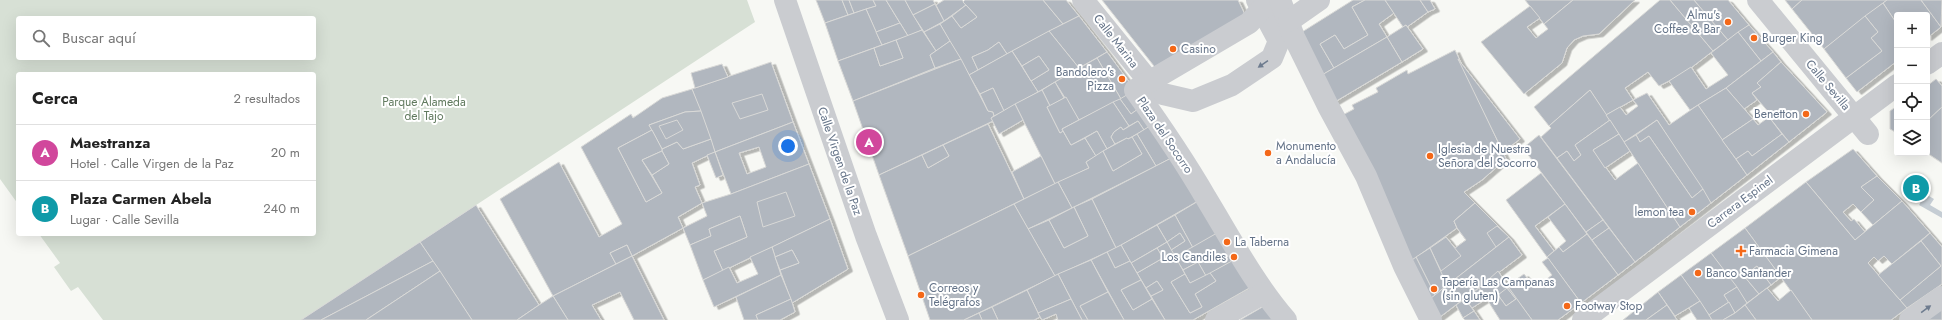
<!DOCTYPE html>
<html lang="es">
<meta charset="utf-8">
<style>
:root{--surface:#fff;--page:#f6f6f6;--text:#222;--muted:#767676;--line:#e0e0e0;--accent:#111827}
body{margin:0;font-family:Jost,sans-serif;background:var(--page);color:var(--text)}
.controls{position:absolute;right:12px;top:12px;display:grid;overflow:hidden;border-radius:4px;box-shadow:0 4px 16px #0002}
.controls button{width:36px;height:36px;display:grid;place-items:center;padding:0;border:0;border-bottom:1px solid var(--line);background:var(--surface);color:var(--text);font:20px sans-serif}
.you{position:absolute;left:788px;top:146px;width:14px;height:14px;margin:-10px;border:3px solid #fff;border-radius:50%;background:#1a73e8;box-shadow:0 0 0 6px #1a73e833}
.badge{display:grid;place-items:center;width:26px;height:26px;border-radius:50%;background:var(--accent);color:#fff;font-size:13px;font-weight:700}
.pin{position:absolute;translate:-50% -50%;border:2px solid #fff;box-shadow:0 1px 4px #0006}
.list{margin:0;padding:0;list-style:none}
h2{display:flex;justify-content:space-between;align-items:center;height:52px;margin:0;padding:0 16px;font-size:17px}
h2 small{font-size:13px;font-weight:400;color:var(--muted)}
.list li{display:grid;grid-template-columns:26px 1fr auto;gap:12px;align-items:center;box-sizing:border-box;height:56px;padding:0 16px;border-top:1px solid var(--line)}
.list b{display:block;font-size:15px;white-space:nowrap}
.list p{margin:0;font-size:13px;white-space:nowrap;color:var(--muted)}
.list em{font-size:13px;font-style:normal;color:var(--muted)}
.icon{flex:none;width:22px;height:22px;fill:none;stroke:currentColor;stroke-width:2;stroke-linecap:round;stroke-linejoin:round}
.map{position:relative;flex:none;width:1942px;height:320px;overflow:hidden}
.search{position:absolute;background:var(--surface);box-shadow:0 4px 16px #0002;left:16px;top:16px;width:300px;height:44px;display:flex;align-items:center;gap:10px;box-sizing:border-box;padding:0 14px;border-radius:4px;color:var(--muted);font-size:15px}
.panel{position:absolute;background:var(--surface);box-shadow:0 4px 16px #0002;left:16px;top:72px;width:300px;height:164px;border-radius:4px}
.map>svg:first-child{display:block}
</style>
<div class="map">
<svg width="1942" height="320" viewBox="0 0 1942 320">
<defs>
<filter id="shadow"><feDropShadow dx="4.5" dy="2.5" stdDeviation="0" flood-color="#0004"/></filter>
</defs>
<rect width="100%" height="100%" fill="#f7f8f4"/>
<path fill="#d7e0d5" fill-rule="evenodd" d="M0 0H747L755 22 301 320H103L78 287 71 291 54 267 60 263 39 234H314V74H18V204L0 179ZM18 18H314V58H18Z"/>
<polygon fill="#c5cdd4" points="1912,186 1934,199 1930,205 1942,212 1942,218 1919,205 1922,200 1908,192"/>
<g fill="#b1b7bf" stroke="#d9d9d7" fill-rule="evenodd" filter="url(#shadow)">
<polygon points="816,0 842,0 848,15 825,23"/>
<polygon points="842,0 849,0 854,13 848,15"/>
<polygon points="849,0 873,0 876,6 854,13"/>
<polygon points="873,0 886,0 900,23 876,32 866,9 876,6"/>
<polygon points="886,0 905,0 922,30 908,36"/>
<polygon points="905,0 933,0 935,4 913,15"/>
<polygon points="944,0 962,0 966,5 944,21 936,5"/>
<polygon points="965,0 1043,0 1063,24 1007,54 999,42 988,50 972,57 978,70 969,75 940,24 952,16 961,28 977,17 963,2"/>
<polygon points="1043,0 1066,0 1079,16 1063,24"/>
<polygon points="1102,0 1238,0 1249,23 1161,75"/>
<polygon points="1353,0 1365,0 1352,7 1368,35 1344,49 1335,35 1320,44 1334,68 1315,79 1294,37"/>
<polygon points="1365,0 1385,0 1394,13 1379,24 1387,37 1334,68 1320,44 1335,35 1344,49 1368,35 1352,7"/>
<polygon points="1385,0 1420,0 1428,12 1407,27 1406,25 1403,27"/>
<polygon points="1420,0 1430,0 1435,9 1428,12"/>
<polygon points="1525,0 1573,0 1544,24"/>
<polygon points="1573,0 1635,0 1599,34 1583,36 1574,40 1567,48 1562,63 1524,94 1481,42 1530,6 1540,18 1527,27 1536,38 1548,29 1544,24"/>
<polygon points="1660,0 1670,0 1713,51 1683,74 1659,86 1648,72 1625,88 1633,100 1606,115 1590,90 1549,126 1534,107"/>
<polygon points="1670,0 1694,0 1728,40 1713,51"/>
<polygon points="1694,0 1728,0 1749,25 1728,40"/>
<polygon points="1785,0 1802,0 1792,9"/>
<polygon points="1802,0 1887,0 1824,49 1792,9"/>
<polygon points="1887,0 1921,0 1941,27 1927,38 1927,15 1897,15 1897,24 1883,3"/>
<polygon points="1921,0 1942,0 1941,27"/>
<polygon points="1883,3 1897,24 1897,61 1857,92 1846,78 1882,51 1871,38 1878,32 1865,16"/>
<polygon points="935,4 944,21 924,32 913,15"/>
<polygon points="966,5 977,17 961,28 952,16"/>
<polygon points="866,9 882,45 838,61 825,23"/>
<polygon points="1079,16 1107,52 1079,68 1049,31"/>
<polygon points="1865,16 1878,32 1871,38 1882,51 1846,78 1824,49"/>
<polygon points="900,23 908,36 882,45 876,32"/>
<polygon points="940,24 950,41 936,51 924,32"/>
<polygon points="1406,25 1423,49 1402,62 1387,37"/>
<polygon points="1749,25 1773,52 1761,61 1738,32"/>
<polygon points="922,30 936,51 930,55 935,68 853,101 838,61 874,48 880,66 903,58 896,40"/>
<polygon points="1049,31 1079,68 1038,92 1031,81 1049,70 1039,56 1022,66 1012,51"/>
<polygon points="1738,32 1761,61 1726,88 1690,110 1669,81 1691,67 1706,89 1728,75 1711,53"/>
<polygon points="1387,37 1402,62 1328,106 1315,79"/>
<polygon points="896,40 903,58 880,66 874,48"/>
<polygon points="950,41 961,59 935,68 930,55"/>
<polygon points="999,42 1007,54 978,70 972,57 988,50"/>
<polygon points="1455,50 1506,159 1482,180 1464,192 1475,203 1454,221 1457,228 1404,266 1335,119 1354,109 1352,105 1378,92 1376,88 1407,70 1408,74"/>
<polygon points="1012,51 1038,92 1004,111 993,88 980,94 969,75"/>
<polygon points="1107,52 1135,90 1121,99 1097,58"/>
<polygon points="1773,52 1781,62 1757,83 1761,87 1752,93 1757,100 1744,109 1726,88"/>
<polygon points="1039,56 1049,70 1031,81 1022,66"/>
<polygon points="1097,58 1121,99 1079,120 1055,82"/>
<polygon points="961,59 988,111 993,112 994,116 991,118 993,121 879,175 853,101"/>
<polygon points="1458,59 1520,139 1503,152"/>
<polygon points="771,62 793,122 715,152 692,89"/>
<polygon points="1781,62 1827,112 1789,142 1769,117 1771,115 1752,93 1761,87 1757,83"/>
<polygon points="722,64 728,77 695,88 691,73"/>
<polygon points="1936,79 1942,86 1942,107 1927,121 1927,86"/>
<polygon points="1055,82 1064,98 1050,106 1042,90"/>
<polygon points="993,88 1004,111 994,116 993,112 988,111 980,94"/>
<polygon points="1726,88 1753,119 1722,140 1698,105"/>
<polygon points="692,89 701,111 685,112 649,125 652,130 618,148 646,202 662,193 652,175 669,164 662,151 662,149 677,142 683,149 711,139 715,152 692,163 700,185 695,187 702,203 678,217 683,228 632,256 627,245 610,253 616,264 553,296 500,199 559,162 599,237 622,224 581,147 631,114 633,118 662,98"/>
<polygon points="1042,90 1050,106 1047,107 1060,133 1063,131 1071,145 1085,138 1096,156 1086,162 1089,168 1055,184 1015,104"/>
<polygon points="1135,90 1145,104 1131,114 1120,99"/>
<polygon points="1590,90 1610,120 1575,145 1581,155 1574,161 1567,151 1557,158 1541,137 1551,128 1549,126"/>
<polygon points="1647,93 1669,125 1698,105 1747,175 1711,203 1657,120 1624,142 1606,115 1620,107 1626,115 1638,106 1633,100"/>
<polygon points="762,94 768,110 740,119 732,103"/>
<polygon points="1066,97 1079,120 1062,129 1063,131 1060,133 1047,107"/>
<polygon points="1120,99 1131,114 1145,104 1158,121 1144,130 1138,121 1129,126 1113,102"/>
<polygon points="1113,102 1129,126 1123,130 1121,127 1114,132 1111,137 1115,144 1107,149 1097,131 1071,145 1062,129"/>
<polygon points="1015,104 1023,120 999,134 991,118"/>
<polygon points="1897,106 1897,133 1890,129 1890,111"/>
<polygon points="1942,107 1942,163 1927,153 1927,121"/>
<polygon points="701,111 711,139 683,149 677,142 662,149 649,125 685,112"/>
<polygon points="1769,117 1782,134 1752,156 1748,151 1736,159 1722,140 1753,119 1758,125"/>
<polygon points="677,120 683,130 666,139 659,126"/>
<polygon points="1610,120 1619,134 1593,150 1615,180 1638,163 1680,227 1635,262 1557,158 1567,151 1574,161 1581,155 1575,145"/>
<polygon points="1657,120 1703,189 1692,198 1649,136 1640,142 1636,135"/>
<polygon points="1138,121 1144,130 1128,139 1127,138 1115,144 1111,137 1114,132 1121,127 1123,130"/>
<polygon points="1158,121 1179,154 1156,166 1137,134"/>
<path d="M793 122 809 164 731 194 715 152ZM759 147 766 167 747 174 739 153Z"/>
<polygon points="988,124 1024,199 908,256 879,175 922,155 928,168 949,156 943,145"/>
<polygon points="652,130 662,149 662,151 642,160 662,193 646,202 618,148"/>
<polygon points="1097,131 1107,149 1096,156 1085,138"/>
<polygon points="1137,134 1156,166 1072,208 1058,182 1089,168 1086,162 1103,151 1113,171 1142,154 1132,137"/>
<polygon points="1619,134 1630,151 1605,168 1593,150"/>
<polygon points="1782,134 1789,142 1747,175 1736,159 1748,151 1752,156"/>
<polygon points="1539,135 1603,220 1586,232 1523,148"/>
<polygon points="1636,135 1640,142 1649,136 1692,198 1703,189 1711,203 1680,227 1624,142"/>
<polygon points="1132,137 1142,154 1113,171 1103,151 1127,138 1128,139"/>
<polygon points="943,145 949,156 928,168 922,155"/>
<polygon points="1853,149 1877,176 1861,187 1874,200 1861,212 1853,204 1843,212 1851,221 1854,219 1865,232 1855,240 1806,182"/>
<polygon points="662,151 669,164 652,175 642,160"/>
<polygon points="715,152 723,175 716,178 707,155"/>
<polygon points="1179,154 1205,197 1116,248 1092,199"/>
<polygon points="1041,156 1055,184 1024,199 1012,172"/>
<polygon points="809,164 830,219 723,271 714,251 747,237 740,216 709,229 711,236 690,245 683,228 707,216 702,203 731,194"/>
<polygon points="1541,173 1565,204 1535,226 1554,251 1547,257 1506,200"/>
<polygon points="1877,176 1902,201 1873,225 1861,212 1874,200 1861,187"/>
<polygon points="1058,182 1072,208 1028,229 1014,204"/>
<polygon points="1806,182 1855,240 1902,201 1930,233 1892,264 1884,256 1878,261 1874,257 1868,263 1907,308 1891,320 1812,320 1745,228"/>
<polygon points="786,192 795,216 763,227 757,202"/>
<polygon points="1205,197 1224,229 1193,248 1175,215"/>
<polygon points="1092,199 1116,248 1055,276 1028,229 1049,220 1064,248 1088,236 1074,207"/>
<polygon points="1475,203 1497,226 1487,233 1496,247 1447,285 1441,271 1461,256 1455,248 1466,240 1457,228 1454,221"/>
<polygon points="1475,203 1509,237 1423,304 1404,266 1446,237 1455,248 1466,240 1457,228 1454,221"/>
<polygon points="1014,204 1055,276 964,320 930,320 908,256"/>
<polygon points="1565,204 1587,234 1563,252 1559,247 1566,241 1548,217"/>
<polygon points="476,205 539,305 517,320 472,320 420,242"/>
<polygon points="1074,207 1088,236 1064,248 1049,220"/>
<polygon points="1175,215 1193,248 1175,257 1171,250 1185,241 1180,233 1167,242 1157,225"/>
<polygon points="740,216 747,237 714,251 723,271 703,280 690,245 711,236 709,229"/>
<polygon points="830,219 848,269 792,303 780,270 799,263 792,250 775,257 772,247"/>
<polygon points="1603,220 1609,228 1592,240 1586,232"/>
<polygon points="1157,225 1167,242 1131,263 1121,245"/>
<polygon points="1497,226 1509,237 1496,247 1487,233"/>
<polygon points="1609,228 1635,262 1618,275 1592,240"/>
<polygon points="1745,228 1781,277 1771,285 1757,266 1744,276 1759,294 1747,303 1711,253"/>
<polygon points="1224,229 1241,256 1206,276 1198,262 1183,270 1175,257"/>
<polygon points="1180,233 1185,241 1171,250 1167,242"/>
<polygon points="1930,233 1942,247 1942,284 1907,308 1900,300 1941,266 1921,241"/>
<polygon points="1587,234 1618,275 1581,303 1547,257 1559,247 1563,252"/>
<polygon points="1446,237 1461,256 1441,271 1430,248"/>
<polygon points="1509,237 1522,255 1436,320 1423,304"/>
<polygon points="1921,241 1941,266 1900,300 1878,275"/>
<polygon points="420,242 433,261 321,320 301,320"/>
<polygon points="1167,242 1185,274 1171,282 1190,313 1202,307 1195,294 1216,281 1210,273 1241,256 1258,283 1193,320 1165,320 1151,296 1163,290 1157,281 1146,288 1137,273 1163,258 1157,248"/>
<polygon points="627,245 632,256 616,264 610,253"/>
<polygon points="1121,245 1130,261 1115,268 1107,252"/>
<polygon points="772,247 781,275 714,307 703,280 729,267 737,283 758,274 750,257"/>
<polygon points="1157,248 1163,258 1137,273 1131,263"/>
<polygon points="1430,248 1447,285 1435,295 1416,257"/>
<polygon points="792,250 799,263 780,270 775,257"/>
<polygon points="1107,252 1115,268 1130,261 1141,280 1121,290 1133,310 1152,299 1165,320 1124,320 1091,260"/>
<polygon points="1711,253 1737,287 1724,295 1729,302 1709,315 1681,275"/>
<polygon points="632,256 664,320 634,320 620,292 592,305 601,320 568,320 553,296"/>
<polygon points="1416,257 1435,295 1423,304 1404,266"/>
<polygon points="1548,258 1581,303 1558,320 1532,320 1507,286 1524,274 1535,288 1552,275 1542,262"/>
<polygon points="1091,260 1108,292 1080,306 1088,320 1082,320 1058,274"/>
<polygon points="433,261 440,271 366,320 321,320"/>
<polygon points="1198,262 1206,276 1190,283 1183,270"/>
<polygon points="1757,266 1771,285 1759,294 1744,276"/>
<polygon points="440,271 472,320 366,320"/>
<polygon points="1498,271 1509,288 1488,301 1479,288"/>
<polygon points="1210,273 1216,281 1195,294 1202,307 1190,313 1171,282 1185,274 1190,283"/>
<polygon points="1058,274 1071,299 1038,313 1027,290"/>
<polygon points="781,275 791,299 756,315 758,320 744,320 736,297"/>
<polygon points="1681,275 1700,301 1675,316 1658,292"/>
<polygon points="1141,280 1152,299 1133,310 1121,290"/>
<polygon points="1157,281 1163,290 1151,296 1146,288"/>
<polygon points="1737,287 1747,303 1735,313 1724,295"/>
<polygon points="1479,288 1486,299 1472,308 1465,299"/>
<polygon points="1507,288 1516,299 1506,306 1498,295"/>
<polygon points="1507,288 1509,288 1532,320 1500,320 1488,301 1498,295 1506,306 1516,299"/>
<polygon points="1767,288 1778,301 1791,290 1812,320 1756,320 1745,305"/>
<polygon points="1027,290 1040,317 1034,320 998,320 992,307"/>
<polygon points="1108,292 1124,320 1088,320 1080,306"/>
<polygon points="1658,292 1667,305 1646,320 1623,320"/>
<polygon points="553,296 568,320 517,320 539,305"/>
<polygon points="791,299 795,312 780,320 758,320 756,315"/>
<polygon points="1071,299 1082,320 1058,320 1056,314 1042,320 1038,313"/>
<polygon points="1465,299 1474,311 1463,318 1456,305"/>
<polygon points="1700,301 1709,315 1712,320 1697,320 1689,308"/>
<polygon points="1271,302 1286,320 1240,320"/>
<polygon points="1729,302 1735,313 1723,320 1712,320 1709,315"/>
<polygon points="1667,305 1677,320 1646,320"/>
<polygon points="1745,305 1756,320 1723,320 1735,313"/>
<polygon points="992,307 998,320 982,320 979,313"/>
<polygon points="1942,309 1942,320 1929,320 1928,319"/>
<polygon points="1474,311 1480,320 1465,320 1463,318"/>
<polygon points="979,313 982,320 964,320"/>
</g>
<g fill="none" stroke-linecap="round" stroke-linejoin="round">
<g stroke="#caccd0" stroke-width="22">
<polyline points="785,0 866,236 898,320"/>
<polyline points="1083,0 1156,90 1163,94 1193,101 1232,85 1272,58 1279,41 1257,0"/>
<path d="M1275 0 1262 9 1249 23 1135 90C1160 125 1184 160 1206 198 1231 239 1254 283 1286 320"/>
<polyline points="1280,0 1294,37 1328,106 1366,176 1404,266 1431,320"/>
<polyline points="1758,0 1868,134"/>
<polyline points="1289,21 1319,0"/>
<polyline points="1927,64 1942,53"/>
<polyline points="1216,320 1264,293"/>
<polyline points="1583,320 1897,85"/>
<polyline points="1910,320 1942,297"/>
</g>
</g>
<defs><path id="oneway-solid" d="M-6-.8H1V-3.2L6.5 0L1 3.2V.8H-6Z"/></defs>
<g fill="#6e7c8f">
<use href="#oneway-solid" transform="translate(1263 64) rotate(146)"/>
<use href="#oneway-solid" transform="translate(1926 309) rotate(-36)"/>
</g>
<g fill="#f46818" stroke="#fff" stroke-width="1.5">
<circle cx="1728" cy="22" r="4"/>
<circle cx="1754" cy="38" r="4"/>
<circle cx="1173" cy="49" r="4"/>
<circle cx="1122" cy="79" r="4"/>
<circle cx="1806" cy="114" r="4"/>
<circle cx="1268" cy="153" r="4"/>
<circle cx="1430" cy="156" r="4"/>
<circle cx="1692" cy="212" r="4"/>
<circle cx="1227" cy="242" r="4"/>
<path d="M1739 245h4v4h4v4h-4v4h-4v-4h-4v-4h4z"/>
<circle cx="1234" cy="257" r="4"/>
<circle cx="1698" cy="273" r="4"/>
<circle cx="1434" cy="289" r="4"/>
<circle cx="921" cy="295" r="4"/>
<circle cx="1567" cy="306" r="4"/>
</g>
<g text-anchor="middle" dominant-baseline="central" stroke-width="4" stroke-linejoin="round" paint-order="stroke">
<g font-size="12" fill="#647388" stroke="#fff" text-anchor="start">
<text x="1720" y="15" text-anchor="end">Almu's<tspan x="1720" dy="14">Coffee &amp; Bar</tspan></text>
<text x="1762" y="38">Burger King</text>
<text x="1181" y="49">Casino</text>
<text x="1114" y="72" text-anchor="end">Bandolero's<tspan x="1114" dy="14">Pizza</tspan></text>
<text x="1798" y="114" text-anchor="end">Benetton</text>
<text x="1276" y="146">Monumento<tspan x="1276" dy="14">a Andalucía</tspan></text>
<text x="1438" y="149">Iglesia de Nuestra<tspan x="1438" dy="14">Señora del Socorro</tspan></text>
<text x="1684" y="212" text-anchor="end">lemon tea</text>
<text x="1235" y="242">La Taberna</text>
<text x="1749" y="251">Farmacia Gimena</text>
<text x="1226" y="257" text-anchor="end">Los Candiles</text>
<text x="1706" y="273">Banco Santander</text>
<text x="1442" y="282">Tapería Las Campanas<tspan x="1442" dy="14">(sin gluten)</tspan></text>
<text x="929" y="288">Correos y<tspan x="929" dy="14">Telégrafos</tspan></text>
<text x="1575" y="306">Footway Stop</text>
</g>
<g font-size="12" fill="#647388" stroke="#fff">
<text transform="translate(1116 41) rotate(52)">Calle Marina</text>
<text transform="translate(1828 85) rotate(50)">Calle Sevilla</text>
<text transform="translate(1165 135) rotate(56)">Plaza del Socorro</text>
<text transform="translate(840 161) rotate(71)">Calle Virgen de la Paz</text>
<text transform="translate(1740 202) rotate(-37)">Carrera Espinel</text>
</g>
<g font-size="12" fill="#617a5f" stroke="#fff">
<text x="424" y="102">Parque Alameda<tspan x="424" dy="14">del Tajo</tspan></text>
</g>
</g>
</svg>
<div class="controls">
<button>+</button>
<button>−</button>
<button><svg class="icon" aria-label="locate" viewBox="0 0 24 24"><circle cx="12" cy="12" r="6"/><path d="M12 2v4M12 18v4M2 12h4M18 12h4"/></svg></button>
<button><svg class="icon" aria-label="layers" viewBox="0 0 24 24"><path d="M12 4l9 5-9 5-9-5zM3 14l9 5 9-5"/></svg></button>
</div>
<div class="you"></div>
<div class="pin badge" style="left:869px;top:142px;background:#d1479c">A</div>
<div class="pin badge" style="left:1916px;top:188px;background:#0f9aa8">B</div>
<div class="search"><svg class="icon" aria-label="search" viewBox="0 0 24 24"><circle cx="10" cy="10" r="6"/><path d="M15 15l6 6"/></svg>Buscar aquí</div>
<section class="panel">
<h2>Cerca<small>2 resultados</small></h2>
<ul class="list">
<li><span class="badge" style="background:#d1479c">A</span><div><b>Maestranza</b><p>Hotel · Calle Virgen de la Paz</p></div><em>20 m</em></li>
<li><span class="badge" style="background:#0f9aa8">B</span><div><b>Plaza Carmen Abela</b><p>Lugar · Calle Sevilla</p></div><em>240 m</em></li>
</ul>
</section>
</div>
